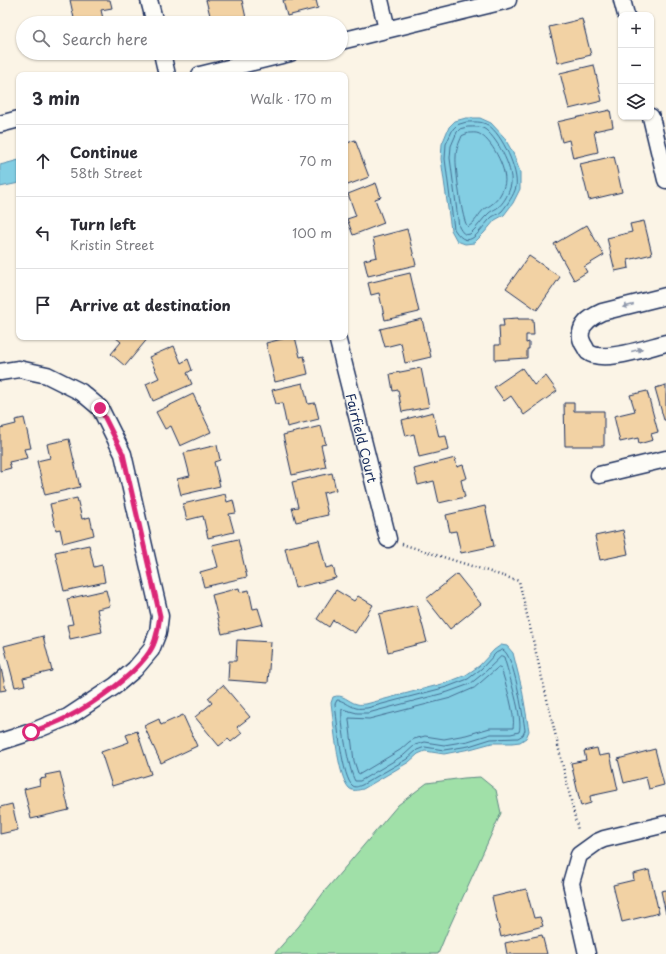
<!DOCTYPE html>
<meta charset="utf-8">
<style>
:root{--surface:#fff;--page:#f7f7f7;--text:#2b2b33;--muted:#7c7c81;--line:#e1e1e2}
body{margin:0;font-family:"Playpen Sans",sans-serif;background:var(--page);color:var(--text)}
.controls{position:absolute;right:12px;top:12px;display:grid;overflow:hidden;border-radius:8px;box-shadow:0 1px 3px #0004}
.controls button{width:36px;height:36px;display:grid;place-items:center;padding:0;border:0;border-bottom:1px solid var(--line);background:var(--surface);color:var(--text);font:20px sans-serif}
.stop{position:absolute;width:12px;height:12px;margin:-9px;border:3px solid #db2777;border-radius:50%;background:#fff}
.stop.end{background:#db2777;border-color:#fff;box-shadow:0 1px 4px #0008}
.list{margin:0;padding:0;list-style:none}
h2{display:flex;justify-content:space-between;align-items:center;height:52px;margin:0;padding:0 16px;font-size:17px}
h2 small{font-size:13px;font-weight:400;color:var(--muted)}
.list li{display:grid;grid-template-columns:26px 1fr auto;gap:12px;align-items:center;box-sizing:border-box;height:72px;padding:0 16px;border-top:1px solid var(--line)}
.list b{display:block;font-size:15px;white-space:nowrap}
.list p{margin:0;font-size:13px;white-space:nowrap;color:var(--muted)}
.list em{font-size:13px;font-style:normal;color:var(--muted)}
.icon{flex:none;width:22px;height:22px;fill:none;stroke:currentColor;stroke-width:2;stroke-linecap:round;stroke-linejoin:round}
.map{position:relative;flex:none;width:666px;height:954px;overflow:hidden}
.search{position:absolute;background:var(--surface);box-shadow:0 1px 3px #0004;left:16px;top:16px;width:332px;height:44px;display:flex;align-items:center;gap:10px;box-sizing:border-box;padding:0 14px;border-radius:22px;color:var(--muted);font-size:15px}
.panel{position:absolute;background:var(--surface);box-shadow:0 1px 3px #0004;left:16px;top:72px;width:332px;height:268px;border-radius:8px}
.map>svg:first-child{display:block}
</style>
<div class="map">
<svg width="666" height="954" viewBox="0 0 666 954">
<rect width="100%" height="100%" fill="#fbf4e6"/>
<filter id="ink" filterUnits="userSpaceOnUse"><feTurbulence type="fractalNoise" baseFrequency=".025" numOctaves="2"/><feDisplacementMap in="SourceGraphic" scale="8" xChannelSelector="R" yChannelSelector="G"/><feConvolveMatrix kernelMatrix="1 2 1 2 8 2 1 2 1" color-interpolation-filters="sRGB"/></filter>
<g filter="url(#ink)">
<polygon fill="#a0e0a8" stroke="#5e8883" points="480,777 496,790 501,813 447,932 438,954 274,954 299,926 324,892 398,805 427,783 464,778"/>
<g fill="#83cee3" stroke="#598eae">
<polygon points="466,118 480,118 491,123 504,137 513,153 520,172 520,189 513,203 504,215 495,220 484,233 474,243 465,244 457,241 451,230 441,159 442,144 449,127 455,121"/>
<polygon points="19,160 19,183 0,187 0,165"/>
<path d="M501 645 507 646 513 653 522 689 529 731 526 738 520 742 512 743H492L470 749 444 754 425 751 418 754 409 762 363 789C358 790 353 792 349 788 337 775 334 723 331 703L333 697C343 693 348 702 357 704 360 705 363 704 366 704L446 683 466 675 479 666 494 650Z"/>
</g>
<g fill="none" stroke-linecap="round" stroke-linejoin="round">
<g stroke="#456f93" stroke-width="1">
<path d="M467 122C474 122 481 121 488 125 502 134 519 171 516 187 514 195 507 205 502 211 499 214 495 215 492 217 479 229 470 254 454 229L445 159 446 144 453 129 457 125Z"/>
<path d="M468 127C474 127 481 126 486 130 498 140 516 172 510 188 508 195 503 204 497 208 494 210 491 211 489 213 482 219 477 228 470 234 464 236 462 232 459 227L450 158 451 146 457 132 460 129Z"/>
<path d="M469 133C473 133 477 132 481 135 493 142 509 173 504 186 502 193 497 201 492 204 490 206 487 207 484 209 478 215 475 223 468 227 462 223 455 166 456 157 456 149 459 143 462 136Z"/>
<path d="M503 650C514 654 523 716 525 730L523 735 518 738 491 739 469 746 444 750 425 747 417 750 407 759 362 785C359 786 356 788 353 786 342 779 337 719 335 704L337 700C343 700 349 706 356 708 359 709 363 708 367 708L447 687 468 679 481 669 496 653Z"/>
<path d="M502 656 504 657C508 672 524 720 519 732L511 734H491L468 741 444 745 425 742 415 745 404 755 360 781H355C349 771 340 720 342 709L357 713H368L448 692 470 684 485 672Z"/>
<path d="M499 667 501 668C505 682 516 715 513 728H490L466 735 444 739 425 736 414 739 409 742 400 750 360 774 358 773 354 761 349 720V718L369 719 451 698 474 688Z"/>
</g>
</g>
<g fill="#f2d2a4" stroke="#1b2f5e">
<polygon points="70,0 110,0 112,8 101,10 104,23 75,23"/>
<polygon points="206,0 242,0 246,18 223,23 212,23"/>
<polygon points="283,0 316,0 318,8 287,16"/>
<polygon points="582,19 591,55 558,63 549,27"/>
<polygon points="594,65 602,101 569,109 560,73"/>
<polygon points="610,110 613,127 594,131 598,152 573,158 569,140 562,142 557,122"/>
<polygon points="355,140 369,177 345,186 345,144"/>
<polygon points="614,156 622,192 589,200 580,164"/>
<polygon points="376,183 381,197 375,199 384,223 353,235 347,219 356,216 348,194"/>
<polygon points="644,221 652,254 628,260 629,268 615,271 607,238 632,232 630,224"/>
<polygon points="587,225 604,255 584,267 587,272 574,280 554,244"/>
<polygon points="407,229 416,265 368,276 364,260 377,257 373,238"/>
<polygon points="529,256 560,277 537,310 506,288"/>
<polygon points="410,273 419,312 385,320 379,293 371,295 368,283"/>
<polygon points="518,318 518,319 533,319 534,335 526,335 526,343 529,342 529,349 527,349 527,358 495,360 495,345 500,345 499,326 504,326 503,319"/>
<polygon points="422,319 431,357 405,363 401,343 385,347 380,329"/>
<polygon points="115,337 149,337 125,366 111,354 121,342"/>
<polygon points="290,337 295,337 300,357 304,356 308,374 275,382 266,343"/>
<polygon points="174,346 181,363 188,359 192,370 187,373 192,384 153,401 146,384 159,378 149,357"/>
<polygon points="421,368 429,407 402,412 398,390 393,391 390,374"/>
<polygon points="522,368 534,385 546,376 557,391 524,415 511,396 504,401 494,387"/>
<polygon points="303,383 308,404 315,403 319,419 287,427 282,403 276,404 272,390"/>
<polygon points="666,385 666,420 664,420 655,388"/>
<polygon points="647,391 658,432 651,434 653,440 639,444 638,438 620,442 614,416 635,411 630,395"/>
<polygon points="193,394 211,432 180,446 171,426 165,429 156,412"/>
<polygon points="564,403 574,403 574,411 604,411 604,446 565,446"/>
<polygon points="433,412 439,437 446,436 449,450 419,457 414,434 406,436 402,420"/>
<polygon points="24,418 31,448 24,449 27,458 9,462 11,468 0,471 0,428 16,424 15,420"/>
<polygon points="321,426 326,444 321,445 326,467 292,475 283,435"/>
<polygon points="69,439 80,487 45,495 37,461 50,458 47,444"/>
<polygon points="217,445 220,460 214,462 220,486 181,495 177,479 190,476 184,453"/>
<polygon points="455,458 457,467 463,465 467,478 461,480 465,497 439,503 434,481 418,485 414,469"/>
<polygon points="332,473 336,490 323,493 328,515 296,522 292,508 298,507 292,482"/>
<polygon points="225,494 227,502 233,500 236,513 229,514 234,532 208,538 203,516 187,520 183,504"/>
<polygon points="77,498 82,519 90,517 94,535 63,543 60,529 56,530 50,504"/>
<polygon points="485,506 494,546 461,553 456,531 450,532 446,515"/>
<polygon points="623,530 628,554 600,560 595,536"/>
<polygon points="238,539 247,577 204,587 200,572 218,567 212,545"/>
<polygon points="319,540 326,568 333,566 336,578 295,588 285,548"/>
<polygon points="89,545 94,567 102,565 105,582 64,591 55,552"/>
<polygon points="457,574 481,604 450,629 426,599"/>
<polygon points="239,588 240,592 249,590 253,609 258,608 263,624 222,634 212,595"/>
<polygon points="106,590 110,606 97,609 102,632 70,639 67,625 73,624 67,599"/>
<polygon points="336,590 354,601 358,596 373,605 355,633 333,620 329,627 317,619"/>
<polygon points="417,605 427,642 388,652 379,614"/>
<polygon points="43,636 52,671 23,678 25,685 15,687 4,646"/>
<polygon points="237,640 271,642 268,683 228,680 229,661 236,661"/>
<polygon points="0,664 6,690 0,691"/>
<polygon points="223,685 250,717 237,727 242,733 231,742 228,739 219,746 195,717 212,703 208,698"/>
<polygon points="183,715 197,746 161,763 144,726 159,719 161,725"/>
<polygon points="137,731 151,774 112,786 101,752 129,742 126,735"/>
<polygon points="597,748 599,756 610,754 618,790 590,796 591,803 581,806 571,763 586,760 584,751"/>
<polygon points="655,749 664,785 649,789 646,777 624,783 618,759"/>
<polygon points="60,772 69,810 31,819 24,789 40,785 39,779 46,778 45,775"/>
<polygon points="12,804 18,830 0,834 0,807"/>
<polygon points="649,870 659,913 622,922 613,885 634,880 633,874"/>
<polygon points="526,889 534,918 540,917 543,926 501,937 492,897"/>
<polygon points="666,890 666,914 661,891"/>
<polygon points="542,935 547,954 507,954 505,943"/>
</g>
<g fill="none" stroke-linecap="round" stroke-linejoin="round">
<defs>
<g id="minor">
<polyline points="149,0 155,23"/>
<polyline points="380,0 387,29"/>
<polyline points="622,0 626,15"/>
<polyline points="341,41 508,0"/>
<polyline points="162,53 167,75"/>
<polyline points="200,75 290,53"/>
<polyline points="651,117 666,180"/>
<polyline points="0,124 19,119"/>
<path d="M666 296 602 312C593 316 582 322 581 333 580 337 582 343 585 347 586 349 587 351 588 352 602 364 649 347 666 343"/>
<path id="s1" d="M337 337 388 539"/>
<polyline points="0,372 19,369 47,375 81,392 100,408 123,454 160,616 158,632 151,650 135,669 115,686 68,717 31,732 0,742"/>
<polyline points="599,475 666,459"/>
<polyline points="587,954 571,883 579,855 597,842 604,839 666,824"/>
</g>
</defs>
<use href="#minor" stroke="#1b2f5e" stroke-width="19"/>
<polyline stroke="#1b2f5e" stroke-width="2.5" stroke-dasharray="1 3" stroke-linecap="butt" points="402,544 519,581 578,830"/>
<use href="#minor" stroke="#fdfcf7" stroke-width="16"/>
</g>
<defs><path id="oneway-solid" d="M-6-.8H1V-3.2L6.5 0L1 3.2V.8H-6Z"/></defs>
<g fill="#8c96aa">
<use href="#oneway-solid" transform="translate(628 306) rotate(166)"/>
<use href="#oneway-solid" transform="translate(637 350) rotate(-14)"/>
</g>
</g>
<g fill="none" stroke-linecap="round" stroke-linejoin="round" filter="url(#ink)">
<path stroke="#db2777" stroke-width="5" d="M31 732C43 728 56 723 68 717 93 704 135 675 150 651 157 641 158 627 160 616L123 454 100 408"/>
</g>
<g text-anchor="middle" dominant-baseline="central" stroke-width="3" stroke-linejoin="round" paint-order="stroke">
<g font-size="13" fill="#1b2f5e" stroke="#fdfcf7">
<text stroke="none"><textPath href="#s1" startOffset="104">Fairfield Court</textPath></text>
</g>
</g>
</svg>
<div class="controls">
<button>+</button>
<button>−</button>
<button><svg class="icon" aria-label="layers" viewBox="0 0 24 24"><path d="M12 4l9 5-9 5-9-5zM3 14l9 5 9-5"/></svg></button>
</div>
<div class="stop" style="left:31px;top:732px"></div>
<div class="stop end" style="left:100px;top:408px"></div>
<div class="search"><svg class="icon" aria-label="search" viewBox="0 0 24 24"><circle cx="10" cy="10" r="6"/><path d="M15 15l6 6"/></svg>Search here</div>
<section class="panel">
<h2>3 min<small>Walk · 170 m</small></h2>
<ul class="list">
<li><svg class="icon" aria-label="ahead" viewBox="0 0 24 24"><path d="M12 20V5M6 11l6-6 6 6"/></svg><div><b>Continue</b><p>58th Street</p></div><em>70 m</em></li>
<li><svg class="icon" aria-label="left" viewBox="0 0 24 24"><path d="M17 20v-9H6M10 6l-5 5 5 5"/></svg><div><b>Turn left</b><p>Kristin Street</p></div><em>100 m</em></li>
<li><svg class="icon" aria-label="arrive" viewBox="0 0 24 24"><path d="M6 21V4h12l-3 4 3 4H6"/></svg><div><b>Arrive at destination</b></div></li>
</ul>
</section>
</div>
